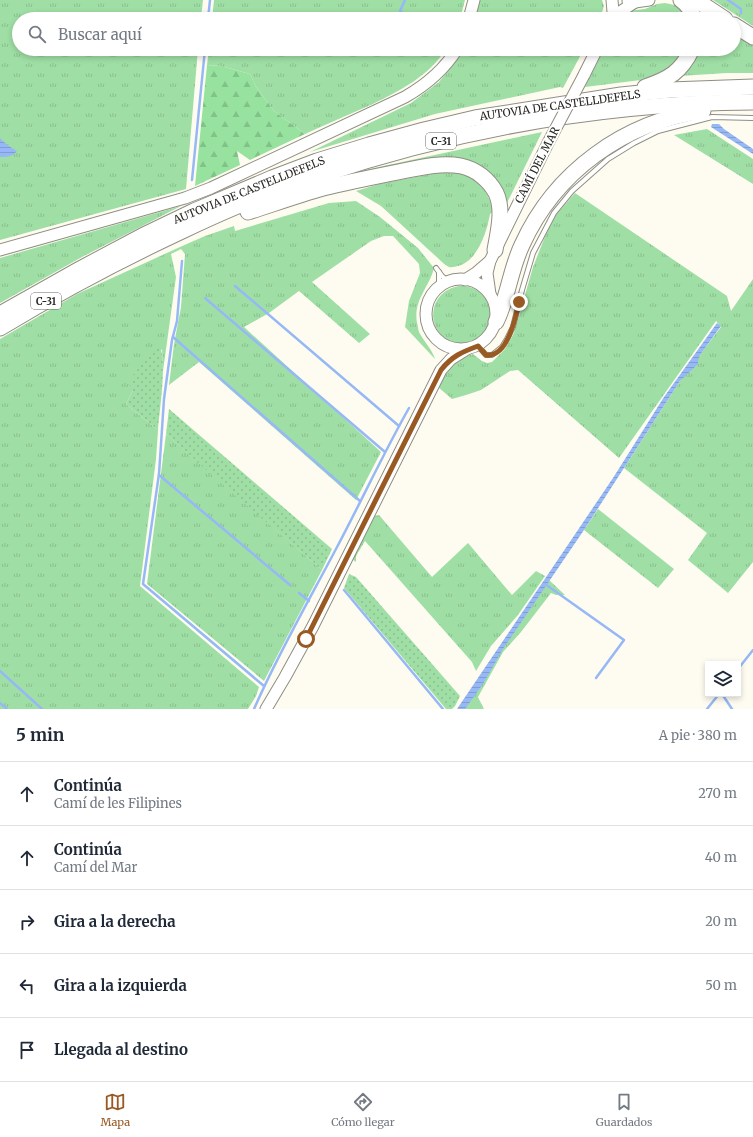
<!DOCTYPE html>
<html lang="es">
<meta charset="utf-8">
<style>
:root{--surface:#fff;--page:#f6f6f7;--text:#1f2937;--muted:#747a83;--line:#e0e1e3;--accent:#995922}
body{margin:0;font-family:Merriweather,serif;background:var(--page);color:var(--text)}
.controls{position:absolute;right:12px;bottom:12px;display:grid;overflow:hidden;border-radius:0px;box-shadow:0 2px 6px #0003}
.controls button{width:36px;height:36px;display:grid;place-items:center;padding:0;border:0;border-bottom:1px solid var(--line);background:var(--surface);color:var(--text);font:20px sans-serif}
.stop{position:absolute;width:12px;height:12px;margin:-9px;border:3px solid #995922;border-radius:50%;background:#fff}
.stop.end{background:#995922;border-color:#fff;box-shadow:0 1px 4px #0008}
.list{margin:0;padding:0;list-style:none}
h2{display:flex;justify-content:space-between;align-items:center;height:52px;margin:0;padding:0 16px;font-size:17px}
h2 small{font-size:13px;font-weight:400;color:var(--muted)}
.list li{display:grid;grid-template-columns:26px 1fr auto;gap:12px;align-items:center;box-sizing:border-box;height:64px;padding:0 16px;border-top:1px solid var(--line)}
.list b{display:block;font-size:15px;white-space:nowrap}
.list p{margin:0;font-size:13px;white-space:nowrap;color:var(--muted)}
.list em{font-size:13px;font-style:normal;color:var(--muted)}
.icon{flex:none;width:22px;height:22px;fill:none;stroke:currentColor;stroke-width:2;stroke-linecap:round;stroke-linejoin:round}
.map{position:relative;flex:none;width:753px;height:709px;overflow:hidden}
.search{position:absolute;background:var(--surface);box-shadow:0 2px 6px #0003;left:12px;right:12px;top:12px;height:44px;display:flex;align-items:center;gap:10px;box-sizing:border-box;padding:0 14px;border-radius:22px;color:var(--muted);font-size:15px}
.sheet{height:372px;background:var(--surface)}
nav{display:flex;justify-content:space-around;align-items:center;box-sizing:border-box;height:56px;border-top:1px solid var(--line);background:var(--surface);font-size:11px;color:var(--muted)}
nav a{display:grid;justify-items:center;gap:2px}
nav .on{color:var(--accent)}
.map>svg:first-child{display:block}
</style>
<div class="map">
<svg width="753" height="709" viewBox="0 0 753 709">
<defs>
<pattern id="grass-tufts" width="24" height="20" patternUnits="userSpaceOnUse"><rect width="24" height="20" fill="#9fdfa5"/><path d="M3 7l-1-3M5 7V3M7 7l1-3M15 17l-1-3M17 17v-4M19 17l1-3" fill="none" stroke="#89bf8e"/></pattern>
<pattern id="forest-firs" width="22" height="20" patternUnits="userSpaceOnUse"><rect width="22" height="20" fill="#96e29e"/><path d="M5 1l3.5 6h-7zM16 11l3.5 6h-7z" fill="#81c288"/></pattern>
<pattern id="park-dots" width="8" height="8" patternUnits="userSpaceOnUse"><rect width="8" height="8" fill="#9fdfa5"/><path d="M2 2h.1M6 6h.1" fill="none" stroke="#89bf8e" stroke-width="1.8" stroke-linecap="round"/></pattern>
<pattern id="water-rules" width="6" height="5" patternUnits="userSpaceOnUse"><rect width="6" height="5" fill="#96b8f6"/><path d="M0 2.5h6" fill="none" stroke="#819ed3"/></pattern>
</defs>
<rect width="100%" height="100%" fill="#fefcf0"/>
<g fill="url(#grass-tufts)">
<polygon points="0,0 203,0 201,19 19,19 19,49 198,49 186,189 0,240"/>
<polygon points="214,0 465,0 460,19 212,19"/>
<polygon points="480,0 602,0 604,6 600,19 475,19"/>
<polygon points="713,0 753,0 753,26"/>
<path d="M665 3C677 5 681 7 685 19H620L627 13 636 10 645 9 657 4Z"/>
<polygon points="734,31 753,43 753,73 727,73 679,76 697,49 734,49"/>
<path d="M209 49H446C429 76 401 90 373 104 350 114 327 124 305 134L274 111 256 87 250 74 221 66 207 65Z"/>
<polygon points="463,49 584,49 563,88 560,87 435,114 310,152 411,103 439,82 460,56"/>
<polygon points="604,49 684,49 681,57 667,71 649,79 585,87"/>
<polygon points="707,129 753,159 753,184 674,135"/>
<polygon points="542,132 505,207 473,165 291,193 365,170"/>
<path d="M452 170C458 172 464 173 470 176 481 181 491 200 494 211L490 214C487 231 478 261 458 266 456 266 452 268 449 267 447 266 443 263 441 261L381 206 356 191 379 184Z"/>
<polygon points="575,193 727,296 731,311 753,279 753,562 728,593 688,560 707,533 624,468 680,381 721,327 716,321 619,458 518,370 510,371 481,390 466,395 452,399 438,387 448,367 463,357 473,354 482,361 487,363 492,362 505,349 514,333 533,267 546,234 556,215"/>
<path d="M356 201 380 217 418 248 434 268C429 288 413 300 417 323 418 326 418 329 419 332 424 342 432 349 435 359L405 327 409 301 420 273 419 264 393 236H384L371 241 312 282 370 334 359 343 299 291 269 313 244 327 381 452 356 500 199 362 169 385 174 344 181 307 185 254 181 249 171 254 176 277 163 371 162 349 133 390 126 404 158 430 156 459 140 586 259 687 256 696 248 709H0V339L77 294 180 247 205 236 234 226 235 231 329 203Z"/>
<polygon points="181,206 82,257 0,303 0,258"/>
<circle cx="462" cy="315" r="29"/>
<polygon points="166,434 322,570 264,681 147,584"/>
<polygon points="598,509 674,569 658,588 584,530"/>
<polygon points="379,515 432,577 468,543 512,595 536,571 545,576 518,615 491,646 476,671 472,662 365,541 356,556 356,562 352,559 374,516"/>
<polygon points="549,580 565,595 556,595 551,593 521,632 503,652 478,697 484,709 463,709 475,689"/>
</g>
<polygon fill="url(#forest-firs)" points="207,65 221,66 250,74 256,87 274,111 305,134 250,160 237,151 240,165 195,186"/>
<g fill="url(#park-dots)">
<path d="M159 346C168 357 159 414 158 430L126 404 133 390 129 383 145 358Z"/>
<polygon points="169,409 332,549 322,570 229,490 166,434"/>
<polygon points="349,574 356,577 460,696 455,706 452,709 446,709 344,588"/>
</g>
<g fill="url(#water-rules)">
<polygon points="712,124 719,124 724,129 753,149 753,154 711,127"/>
<path d="M0 138C4 143 12 148 17 151 12 157 7 157 0 157Z"/>
<polygon points="717,323 721,326 700,355 698,360 698,364 680,381 584,530 503,649 483,684 465,709 457,709 613,478 664,397"/>
</g>
<g fill="none" stroke-linecap="round" stroke-linejoin="round">
<g stroke="#96b8f6" stroke-width="2.5">
<polyline points="405,0 400,11 414,19"/>
<polyline points="728,0 741,9 741,13"/>
<polyline points="208,19 210,0"/>
<polyline points="192,180 205,49"/>
<polyline points="182,261 177,321 172,340 164,399 159,474 143,584 264,686"/>
<polyline points="235,286 399,426"/>
<polyline points="205,298 385,452"/>
<polyline points="173,337 360,501"/>
<polyline points="159,475 290,585"/>
<polyline points="545,584 624,640 596,678"/>
<polyline points="344,590 443,709"/>
<polyline points="299,593 309,601"/>
<polyline points="738,669 753,650"/>
<polyline points="0,671 42,709"/>
<polyline points="722,694 732,709"/>
<polyline points="0,703 7,709"/>
<path d="M254 709C278 654 308 602 336 549 361 502 383 454 409 408"/>
<polyline points="707,709 719,694"/>
</g>
<defs>
<g id="lane">
<polyline points="436,268 442,276 449,282"/>
<polyline points="439,272 439,287"/>
<polyline points="478,346 486,355 492,355 502,347 507,339 513,327 522,290 533,253 554,213 572,191 608,159 634,143 658,131 712,117 753,118"/>
</g>
<g id="secondary">
<polyline points="628,1 635,2 649,0"/>
<polyline points="469,19 474,0"/>
<polyline points="612,19 613,12 612,0"/>
<polyline points="613,19 620,12 635,2"/>
<polyline points="584,75 597,49"/>
<path d="M0 250 185 198 211 188 405 97C426 85 444 70 457 49"/>
<circle cx="461" cy="314" r="35"/>
<polyline points="465,280 476,273 490,261"/>
<polyline points="490,294 487,273 490,261 548,143"/>
<polyline points="266,709 285,677 313,626 441,370 451,359 467,349"/>
</g>
<g id="highway">
<path d="M681 0C688 5 692 11 694 19"/>
<polyline points="696,0 725,19"/>
<polyline points="734,25 753,37"/>
<path d="M645 87C669 79 681 72 692 49"/>
<path d="M248 212C273 204 298 195 323 188 348 182 373 177 398 172 418 168 440 162 461 166 476 169 489 180 496 193 504 210 498 232 495 250"/>
<polyline points="0,314 80,269 142,236 194,211 272,178 317,161 369,145 424,130 475,118 621,95 670,90 753,87"/>
<path d="M496 322C508 298 510 270 522 245 555 172 624 122 703 111"/>
<path d="M0 328C58 293 118 261 180 232 226 210 273 190 321 175 460 129 607 103 753 102"/>
</g>
</defs>
<use href="#lane" stroke="#908e83" stroke-width="6"/>
<use href="#secondary" stroke="#908e83" stroke-width="13"/>
<use href="#highway" stroke="#908e83" stroke-width="17"/>
<use href="#lane" stroke="#fff" stroke-width="4"/>
<use href="#secondary" stroke="#fff" stroke-width="11"/>
<use href="#highway" stroke="#fff" stroke-width="15"/>
<defs>
<polyline id="secondary-bridge" points="548,143 584,75"/>
</defs>
<use href="#secondary-bridge" stroke="#908e83" stroke-width="13" stroke-linecap="butt"/>
<use href="#secondary-bridge" stroke="#fff" stroke-width="11"/>
</g>
<g fill="none" stroke-linecap="round" stroke-linejoin="round">
<path stroke="#995922" stroke-width="5" d="M306 639 441 370C452 356 462 352 478 346L486 355C507 358 516 317 519 302"/>
</g>
<g text-anchor="middle" dominant-baseline="central" stroke-width="4" stroke-linejoin="round" paint-order="stroke">
<g fill="#fff" stroke="#696866" stroke-width="1">
<rect x="426" y="133" width="30" height="16" rx="3"/>
<rect x="31" y="293" width="30" height="16" rx="3"/>
</g>
<g font-size="10" font-weight="bold" fill="#292824">
<text x="441" y="141">C-31</text>
<text x="46" y="301">C-31</text>
</g>
<g font-size="11" fill="#292824" stroke="#fff">
<text transform="translate(560 105) rotate(-8)">AUTOVIA DE CASTELLDEFELS</text>
<text transform="translate(537 165) rotate(-63)">CAMÍ DEL MAR</text>
<text transform="translate(249 190) rotate(-22)">AUTOVIA DE CASTELLDEFELS</text>
</g>
</g>
</svg>
<div class="controls">
<button><svg class="icon" aria-label="layers" viewBox="0 0 24 24"><path d="M12 4l9 5-9 5-9-5zM3 14l9 5 9-5"/></svg></button>
</div>
<div class="stop" style="left:306px;top:639px"></div>
<div class="stop end" style="left:519px;top:302px"></div>
<div class="search"><svg class="icon" aria-label="search" viewBox="0 0 24 24"><circle cx="10" cy="10" r="6"/><path d="M15 15l6 6"/></svg>Buscar aquí</div>
</div>
<section class="sheet">
<h2>5 min<small>A pie · 380 m</small></h2>
<ul class="list">
<li><svg class="icon" aria-label="ahead" viewBox="0 0 24 24"><path d="M12 20V5M6 11l6-6 6 6"/></svg><div><b>Continúa</b><p>Camí de les Filipines</p></div><em>270 m</em></li>
<li><svg class="icon" aria-label="ahead" viewBox="0 0 24 24"><path d="M12 20V5M6 11l6-6 6 6"/></svg><div><b>Continúa</b><p>Camí del Mar</p></div><em>40 m</em></li>
<li><svg class="icon" aria-label="right" viewBox="0 0 24 24"><path d="M7 20v-9h11M14 6l5 5-5 5"/></svg><div><b>Gira a la derecha</b></div><em>20 m</em></li>
<li><svg class="icon" aria-label="left" viewBox="0 0 24 24"><path d="M17 20v-9H6M10 6l-5 5 5 5"/></svg><div><b>Gira a la izquierda</b></div><em>50 m</em></li>
<li><svg class="icon" aria-label="arrive" viewBox="0 0 24 24"><path d="M6 21V4h12l-3 4 3 4H6"/></svg><div><b>Llegada al destino</b></div></li>
</ul>
</section>
<nav>
<a class="on"><svg class="icon" aria-label="map" viewBox="0 0 24 24"><path d="M3 6l6-2 6 2 6-2v14l-6 2-6-2-6 2zM9 4v14M15 6v14"/></svg>Mapa</a>
<a><svg class="icon" aria-label="directions" viewBox="0 0 24 24"><path d="M12 3l9 9-9 9-9-9zM9 14v-3h6M13 9l2 2-2 2"/></svg>Cómo llegar</a>
<a><svg class="icon" aria-label="saved" viewBox="0 0 24 24"><path d="M7 4h10v16l-5-4-5 4z"/></svg>Guardados</a>
</nav>
